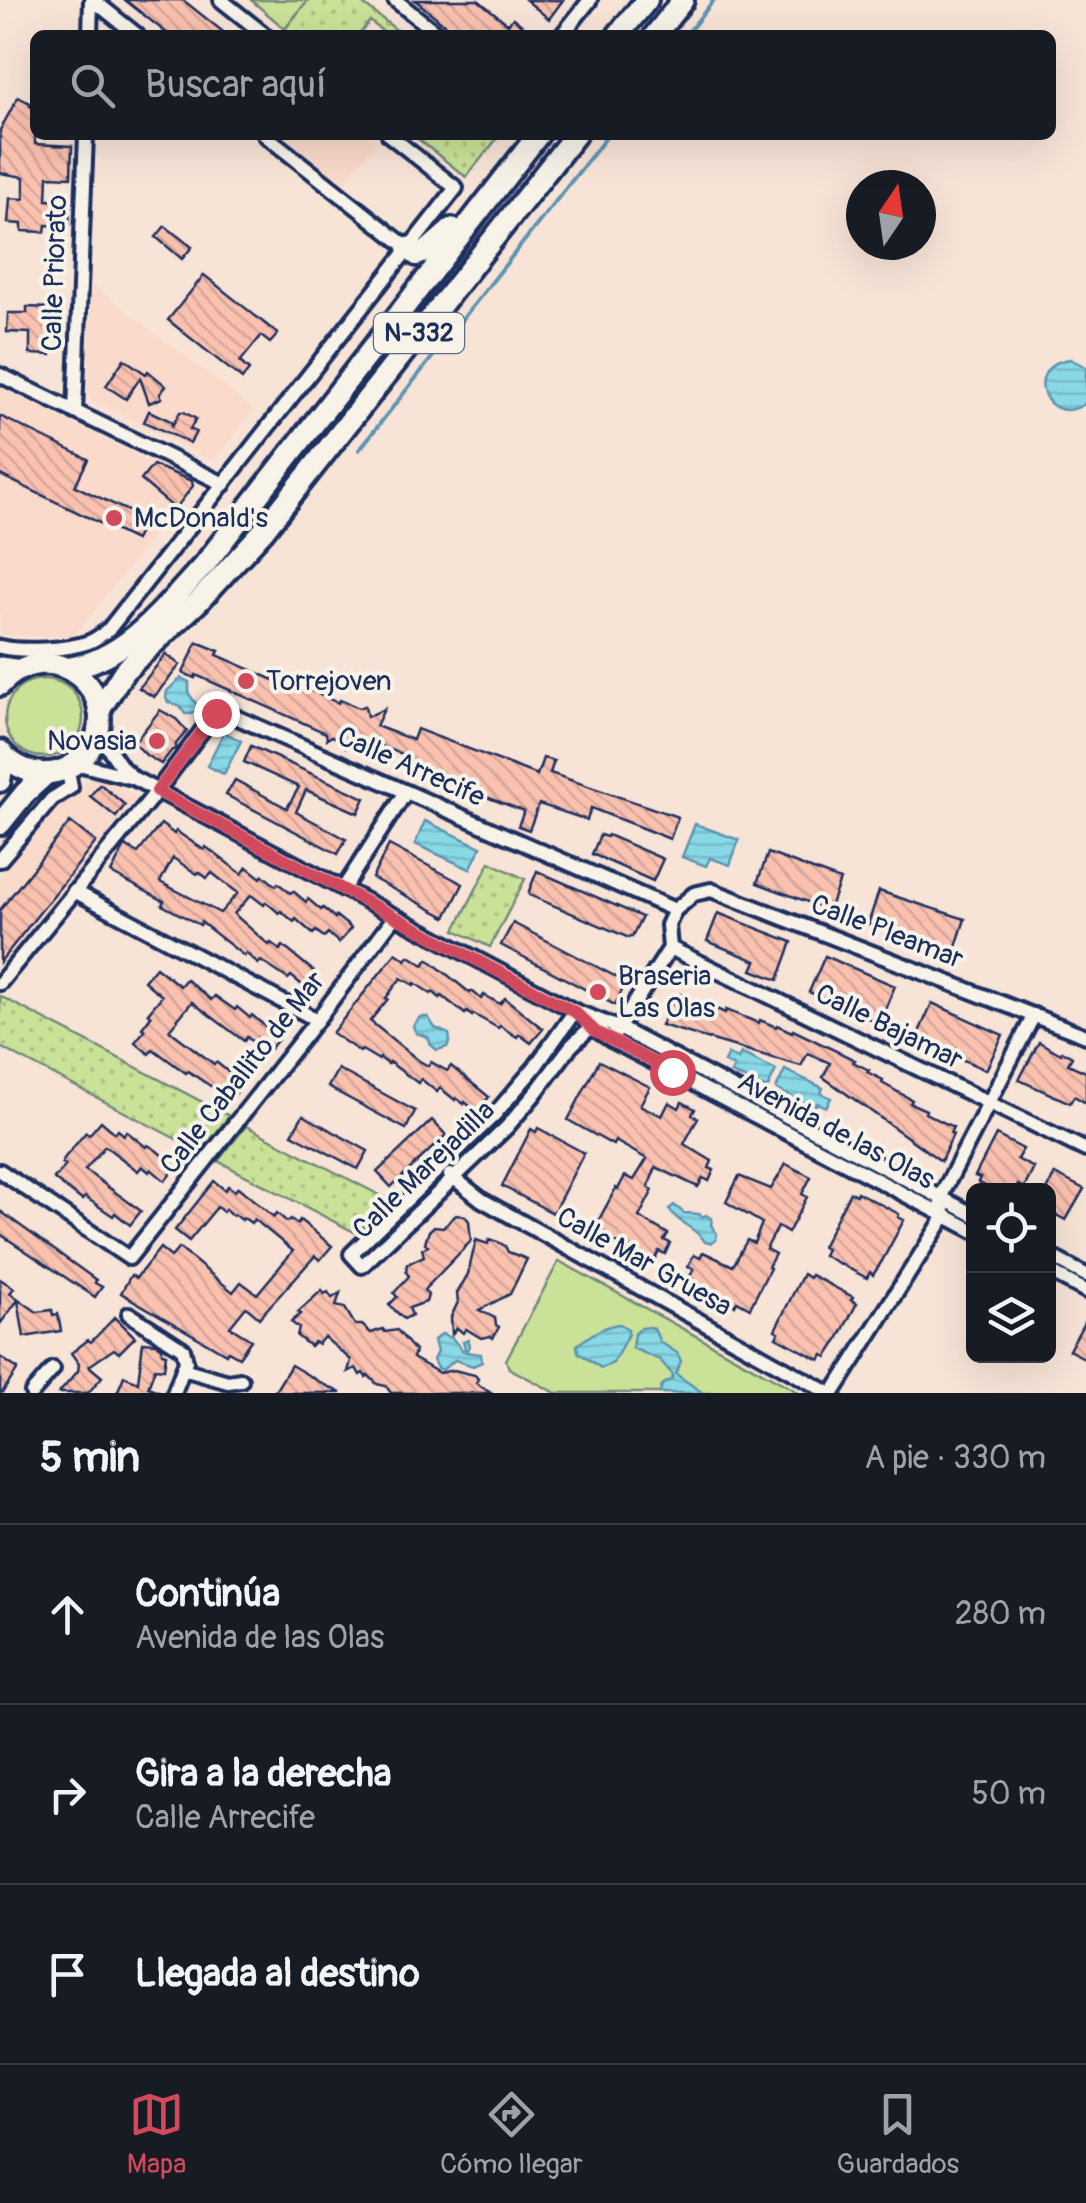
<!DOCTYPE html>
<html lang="es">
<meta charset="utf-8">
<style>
:root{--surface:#171b24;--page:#242831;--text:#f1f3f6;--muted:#9ea1a6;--line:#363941;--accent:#d1495b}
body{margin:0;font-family:Pangolin,sans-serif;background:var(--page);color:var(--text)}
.controls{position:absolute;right:30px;bottom:30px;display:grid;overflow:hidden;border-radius:15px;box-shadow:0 10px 40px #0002}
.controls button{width:90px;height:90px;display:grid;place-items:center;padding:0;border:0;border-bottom:2px solid var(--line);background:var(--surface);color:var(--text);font:50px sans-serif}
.compass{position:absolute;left:846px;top:170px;width:90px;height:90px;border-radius:50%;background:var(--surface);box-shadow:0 10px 40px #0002;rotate:13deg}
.stop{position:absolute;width:30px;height:30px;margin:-22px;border:8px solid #d1495b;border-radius:50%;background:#fff}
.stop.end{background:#d1495b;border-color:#fff;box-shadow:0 2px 10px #0008}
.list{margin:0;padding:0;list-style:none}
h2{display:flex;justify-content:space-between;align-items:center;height:130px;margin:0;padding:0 40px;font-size:42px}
h2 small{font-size:32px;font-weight:400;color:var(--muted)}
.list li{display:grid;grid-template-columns:65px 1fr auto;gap:30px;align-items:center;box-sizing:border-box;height:180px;padding:0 40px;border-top:2px solid var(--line)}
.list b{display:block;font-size:38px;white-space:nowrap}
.list p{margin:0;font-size:32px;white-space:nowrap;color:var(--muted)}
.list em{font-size:32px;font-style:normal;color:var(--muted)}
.icon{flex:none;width:55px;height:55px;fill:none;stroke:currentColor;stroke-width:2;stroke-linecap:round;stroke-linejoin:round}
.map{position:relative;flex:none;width:1086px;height:1393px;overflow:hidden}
.search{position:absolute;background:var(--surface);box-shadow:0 10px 40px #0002;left:30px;right:30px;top:30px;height:110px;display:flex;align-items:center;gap:25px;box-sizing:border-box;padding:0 35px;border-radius:15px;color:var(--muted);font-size:38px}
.sheet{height:670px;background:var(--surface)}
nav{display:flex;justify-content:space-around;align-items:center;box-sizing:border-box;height:140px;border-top:2px solid var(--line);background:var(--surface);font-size:28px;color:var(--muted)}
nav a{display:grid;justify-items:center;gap:5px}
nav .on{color:var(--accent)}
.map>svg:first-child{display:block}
</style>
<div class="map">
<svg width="1086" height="1393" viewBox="0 0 1086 1393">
<defs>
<pattern id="park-dots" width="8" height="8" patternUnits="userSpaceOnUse" patternTransform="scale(2.5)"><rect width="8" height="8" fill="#cae297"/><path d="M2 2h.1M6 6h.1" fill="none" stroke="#adc285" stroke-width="1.8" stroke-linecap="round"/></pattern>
<pattern id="water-rules" width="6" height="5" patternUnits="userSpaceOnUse" patternTransform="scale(2.5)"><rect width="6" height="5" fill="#89d8e6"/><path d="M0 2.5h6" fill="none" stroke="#76bac8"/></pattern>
<pattern id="building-back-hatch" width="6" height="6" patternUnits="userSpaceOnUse" patternTransform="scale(2.5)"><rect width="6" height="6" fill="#fac1af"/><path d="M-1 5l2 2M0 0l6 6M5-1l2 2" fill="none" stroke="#d6a699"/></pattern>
</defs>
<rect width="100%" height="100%" fill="#f8e4d7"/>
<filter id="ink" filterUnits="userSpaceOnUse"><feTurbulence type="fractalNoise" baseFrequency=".01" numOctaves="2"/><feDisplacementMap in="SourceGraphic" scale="20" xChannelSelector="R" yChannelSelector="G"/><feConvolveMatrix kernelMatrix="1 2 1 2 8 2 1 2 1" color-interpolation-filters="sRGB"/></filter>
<g filter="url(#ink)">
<g fill="#f9dacb">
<polygon points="275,135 369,135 378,142 340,187"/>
<polygon points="92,284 254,410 217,457 210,459 91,400 87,393"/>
<polygon points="0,388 124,448 153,465 189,479 192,483 193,486 79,630 71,636 0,635"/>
<polygon points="97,775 133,794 136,799 0,971 0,877 65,797"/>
</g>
<g fill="#cae297" stroke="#72887a" stroke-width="2.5">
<polygon points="251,0 308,0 285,29"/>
<circle cx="44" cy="718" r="39"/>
<polygon points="559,1261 791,1388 798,1393 556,1393 509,1368 506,1360"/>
</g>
<g fill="url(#park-dots)" stroke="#72887a" stroke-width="2.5">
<polygon points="308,0 358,0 403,35 387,35 370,21 359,35 293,35 285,29"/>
<polygon points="413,135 500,135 466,177"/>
<polygon points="490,862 525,879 490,947 455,930"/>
<polygon points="0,996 229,1116 201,1152 0,1047"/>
<polygon points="246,1126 391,1201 356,1233 218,1161"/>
</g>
<g fill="url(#water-rules)" stroke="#5d94b0" stroke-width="2.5">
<path d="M1070 359 1086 367V403C1046 431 1020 365 1070 359Z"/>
<polygon points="181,678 189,682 189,694 197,705 196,711 191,714 185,714 180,706 168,702 166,698 167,691"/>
<polygon points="224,732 241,741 224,774 207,766"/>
<polygon points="425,821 481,847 470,869 415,844"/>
<polygon points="695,824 739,840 730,865 710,858 706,866 682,857"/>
<polygon points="420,1017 428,1017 435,1028 449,1034 450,1041 447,1047 437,1050 431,1045 428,1037 416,1033 413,1026"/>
<polygon points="741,1053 776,1070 767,1089 731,1073 734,1067 724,1062 728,1054 738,1059"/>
<polygon points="785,1070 823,1088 821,1093 831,1098 826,1107 817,1103 814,1108 776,1089"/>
<path d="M674 1205 684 1213 699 1214 702 1217 706 1215 712 1219 711 1225 717 1234 716 1240 711 1243 705 1242C697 1228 678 1224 669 1209Z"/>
<path d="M620 1324 628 1329V1334L613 1363 601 1368 578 1352 577 1345C589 1336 604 1325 620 1324Z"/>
<polygon points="641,1328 650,1327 654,1329 660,1342 677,1353 681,1361 676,1374 703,1393 660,1393 662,1385 672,1379 673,1375 660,1360 632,1348 634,1334"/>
<polygon points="442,1334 452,1338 463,1351 465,1349 463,1342 468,1340 469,1346 466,1352 481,1354 482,1362 473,1366 455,1360 442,1370 437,1368 433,1360 437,1352 434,1340"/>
</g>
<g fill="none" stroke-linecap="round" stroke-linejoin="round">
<g stroke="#5d94b0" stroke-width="4">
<polyline points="603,35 631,0"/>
<polyline points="686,35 714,0"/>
<polyline points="494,171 523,135"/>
<polyline points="359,450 608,135"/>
</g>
</g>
<g fill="url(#building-back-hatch)" stroke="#1b2f5e" stroke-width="2.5" fill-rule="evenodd">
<polygon points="125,0 183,0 227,35 169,35"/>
<polygon points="415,0 478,0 508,24 513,18 534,35 457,35"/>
<polygon points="526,0 563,0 549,19"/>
<polygon points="18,97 32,104 30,106 35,109 35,144 72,146 71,177 48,176 47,200 70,202 69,226 46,225 45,232 22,231 22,224 8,223 10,198 24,199 24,177 0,173 0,130"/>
<polygon points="165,226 192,247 182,259 156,237"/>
<polygon points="204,275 278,334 270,343 261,336 240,362 249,370 242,379 168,320"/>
<polygon points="27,307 50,308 51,355 30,354 30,333 7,332 8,313 27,313"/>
<polygon points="124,359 146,374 148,371 166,386 160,394 162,398 149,403 140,378 126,399 106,386"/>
<polygon points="149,411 171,421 172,426 180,412 184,412 196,419 190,429 196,432 190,443 144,422"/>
<polygon points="0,416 88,459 75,486 145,519 135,540 0,475"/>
<polygon points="153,465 192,481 193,486 175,509 141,480"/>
<polygon points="197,642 219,651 217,655 274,680 276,675 338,703 340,700 359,708 365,706 367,717 384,709 376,726 413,740 417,729 537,775 543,758 554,761 550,773 678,817 670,839 591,808 587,820 539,804 529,830 518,826 524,811 403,766 407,756 378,745 367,747 364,753 350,745 346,747 344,741 332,736 327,739 326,733 196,675 195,678 183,673"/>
<polygon points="166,654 180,665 154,697 139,688"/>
<polygon points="160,710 176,719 187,731 176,744 176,749 172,750 161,764 146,755 134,743"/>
<polygon points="251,746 365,798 358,813 306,790 296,812 346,839 338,854 226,795 235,780 287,808 299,787 244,762"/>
<polygon points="100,784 125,805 116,817 90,796"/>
<polygon points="70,822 96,842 0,962 0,910"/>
<path d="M161 824 174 834 176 831 204 850 206 847 242 874 247 867 261 878 263 875 276 886 278 883 290 893 293 891 306 902 308 899 321 910 323 908 335 918 336 916 351 928 339 943 328 933 324 937 316 931 313 934 296 919 294 922 281 911 279 913 266 902 264 905 251 895 234 914 269 945 271 943 280 950 283 946 317 974 306 988 291 976 288 979 261 961 258 964 246 953 244 956 201 922 200 925 162 905 164 901 111 873 125 846 138 853ZM173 858 197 874 199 872 207 878 212 873 238 893 220 913 160 882Z"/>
<polygon points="600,835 607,837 608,835 663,859 653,881 592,854"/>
<polygon points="389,845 463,884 446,917 372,878"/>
<polygon points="768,853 840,880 829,910 757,883"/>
<polygon points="537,871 642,917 632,937 630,936 629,938 529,895 529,891"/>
<polygon points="879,891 965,919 954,953 868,924"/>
<polygon points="718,913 792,942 778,980 752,970 756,961 707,941"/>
<polygon points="513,923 624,981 623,983 625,984 615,1005 501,945"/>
<polygon points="396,953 406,960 409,956 424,965 428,959 470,993 472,991 481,999 484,995 500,1004 505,998 543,1029 531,1043 519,1034 517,1037 500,1026 498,1028 473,1014 472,1016 467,1012 465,1014 442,996 440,998 433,992 431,994 415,983 414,985 401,978 386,998 388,999 370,1021 418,1060 428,1066 431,1062 447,1071 451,1066 489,1097 477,1112 465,1102 464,1104 456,1098 455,1100 440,1088 437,1092 421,1079 418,1083 389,1062 388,1064 380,1058 379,1060 362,1050 360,1052 332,1033"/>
<polygon points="825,956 895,986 879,1023 809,992"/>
<polygon points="156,967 180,986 186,979 211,1000 215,996 235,1010 237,1007 250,1018 252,1015 266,1027 267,1025 281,1036 270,1049 257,1038 253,1042 247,1037 244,1041 192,1002 169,1030 214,1064 216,1062 243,1084 232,1098 218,1086 215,1089 188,1071 186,1073 153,1049 149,1054 135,1042 145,1030 142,1028 151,1016 148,1013 162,996 144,981"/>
<polygon points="680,994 708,1008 710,1006 725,1013 726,1010 759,1023 760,1020 776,1027 777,1025 792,1032 793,1030 855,1060 853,1062 869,1070 867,1072 883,1080 882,1083 912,1100 910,1103 926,1110 925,1113 953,1127 950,1133 953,1134 941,1161 823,1077 830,1063 808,1053 801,1066 661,1025 674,999 677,1000"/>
<polygon points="932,1003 1003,1035 986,1070 916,1039"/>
<polygon points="1039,1042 1061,1054 1062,1051 1072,1057 1068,1064 1086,1072 1086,1103 1074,1096 1070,1103 1019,1080"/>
<polygon points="599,1061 650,1087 640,1105 662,1116 669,1102 679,1108 682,1102 695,1109 692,1115 698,1118 684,1144 712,1161 709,1168 714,1170 709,1181 703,1178 698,1187 656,1167 648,1187 653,1190 639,1217 668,1234 664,1240 670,1243 665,1254 659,1251 654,1260 606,1238 608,1234 595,1227 616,1188 618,1189 625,1176 634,1180 647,1159 615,1141 613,1145 568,1120"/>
<polygon points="338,1069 415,1111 406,1129 328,1087"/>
<polygon points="303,1115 368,1151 358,1169 292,1134"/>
<polygon points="432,1120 446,1135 391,1187 377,1172"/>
<polygon points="101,1121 115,1133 118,1130 124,1135 126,1131 146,1147 148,1145 156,1150 176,1167 165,1181 151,1169 149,1172 142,1166 138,1171 105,1146 85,1170 141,1211 130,1225 115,1213 113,1216 85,1197 82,1200 54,1179 66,1165 62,1163 66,1156 86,1132 89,1135"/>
<polygon points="538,1128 584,1153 553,1213 502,1186 531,1129 536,1132"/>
<polygon points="996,1135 1023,1149 1017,1159 1034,1168 1024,1188 1018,1185 1016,1190 993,1190 978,1182 980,1178 975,1176"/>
<polygon points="786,1164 811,1177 802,1194 807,1197 788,1233 778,1227 766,1249 775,1254 768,1267 770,1268 750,1308 737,1301 735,1305 689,1278 694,1269 688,1266 694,1255 700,1258 703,1252 733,1266 747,1240 754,1243 762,1223 726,1202 739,1176 771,1189"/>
<polygon points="1055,1174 1084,1189 1066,1220 1048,1211 1048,1188"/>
<polygon points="214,1181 225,1190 228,1186 235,1191 238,1187 274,1217 277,1213 287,1222 291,1219 297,1224 300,1220 332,1246 320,1260 315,1256 259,1318 246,1307 230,1327 251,1340 239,1357 228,1351 226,1354 121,1293 131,1275 136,1278 160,1248 171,1257 179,1248 233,1292 241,1282 257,1294 293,1251 254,1219 251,1223 244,1218 242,1220 234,1214 233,1216 225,1209 223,1212 217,1207 189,1241 175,1230"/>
<polygon points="850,1192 856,1195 857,1192 899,1214 898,1217 904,1220 882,1261 873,1275 870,1272 867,1278 823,1255 826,1249 822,1247"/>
<polygon points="0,1211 96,1280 95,1283 102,1287 95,1297 0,1234"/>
<polygon points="456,1215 465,1216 469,1221 471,1241 424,1290 428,1295 426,1302 409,1308 412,1315 404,1319 389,1305 397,1297 394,1293 409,1276 406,1272 407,1264 424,1256 422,1249 428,1246 425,1243 429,1231 434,1226 443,1227"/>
<polygon points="476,1240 488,1244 489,1240 498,1242 505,1246 508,1252 527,1259 510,1294 479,1310 495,1318 496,1325 499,1327 493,1338 491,1336 481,1338 466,1329 463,1333 457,1328 452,1334 451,1317 458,1302 457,1293 468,1274"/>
<polygon points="803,1274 809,1278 811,1275 853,1297 851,1300 857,1303 836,1343 827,1357 823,1355 820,1360 776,1337 779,1332 775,1330"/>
<polygon points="0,1279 14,1288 10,1293 37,1312 52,1310 53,1315 58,1314 61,1331 24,1337 18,1300 0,1324"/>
<polygon points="322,1290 324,1294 328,1292 332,1298 340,1293 336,1306 345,1308 355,1325 362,1325 371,1333 383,1329 385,1332 397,1330 415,1351 413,1358 439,1373 454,1370 475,1375 478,1379 476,1383 491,1393 391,1393 386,1386 377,1384 368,1375 366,1377 363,1373 360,1375 356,1368 348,1372 351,1360 324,1337 318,1344 314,1342 310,1346 297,1336 299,1328 291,1322 301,1314 298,1312"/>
<polygon points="115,1317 135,1337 119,1353 114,1349 89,1366 102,1377 88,1393 59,1393 78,1371 79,1364 71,1353 88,1340 91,1342"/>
<polygon points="1086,1319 1086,1359 1069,1350"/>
<polygon points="143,1342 156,1343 162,1348 162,1353 166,1354 164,1369 155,1368 148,1387 163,1393 117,1393 124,1376 138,1382"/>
<polygon points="0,1357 18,1369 2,1393 0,1393"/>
<polygon points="291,1365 323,1384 341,1393 274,1393"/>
</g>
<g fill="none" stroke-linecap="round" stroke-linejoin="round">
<defs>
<g id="minor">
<polyline points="93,0 137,35"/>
<polyline points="221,0 265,35"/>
<polyline points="395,0 439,35"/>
<polyline points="90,35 91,0"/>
<polyline points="562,35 590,0"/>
<polyline points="265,135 408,248"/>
<polyline points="0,375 224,484"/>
<polyline points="75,412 86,135"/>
<path d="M0 647C22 652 68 650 89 642 97 639 103 634 109 629L456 188 389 135"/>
<polyline points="97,731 122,768 131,776"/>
<polyline points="75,763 133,778 575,1011 619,1028 974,1215"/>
<polyline points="0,860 52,799 71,787 67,768"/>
<polyline points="343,889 406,792"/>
<polyline points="74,891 317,1020"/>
<polyline points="670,948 1086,1150"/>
<polyline points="0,983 157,791 213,716 222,711 675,910"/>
<polyline points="575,1011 535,1067 494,1115 351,1254 362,1266 507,1127 534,1095 571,1046 590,1028"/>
<polyline points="587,1024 611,1040 974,1231"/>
<polyline points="611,1040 670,948 668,925 675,910 694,894 711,890 1086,1036"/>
<polyline points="0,1171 129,1258 317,1020 395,916"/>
<polyline points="450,1175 482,1200 829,1393"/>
<polyline points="1048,1255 1086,1275"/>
<polyline points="1048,1271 1086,1291"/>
<polyline points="129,1314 183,1349 186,1361 174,1393"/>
<polyline points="183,1369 228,1382 241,1380"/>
<polyline points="32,1393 53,1369"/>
<polyline points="833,1393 945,1216 940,1198 1034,1015"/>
</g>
<polyline id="tertiary" points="0,665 21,668"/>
<g id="trunk">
<polyline points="618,35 647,0"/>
<polyline points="655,35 683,0"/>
<polyline points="408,248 417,255 427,251 452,229"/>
<path d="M68 668C126 660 167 605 205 564L538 135"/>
<path d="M0 685C52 628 130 697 88 751 80 761 69 769 56 772 34 777 14 767 0 751"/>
<polyline points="99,711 124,671 198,602 263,531 575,135"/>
<polyline points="0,781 4,756"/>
<polyline points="0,824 25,793 47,773"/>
</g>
</defs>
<use href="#minor" stroke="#1b2f5e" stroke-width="20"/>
<use href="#tertiary" stroke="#1b2f5e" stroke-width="22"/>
<use href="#trunk" stroke="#1b2f5e" stroke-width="28"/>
<use href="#minor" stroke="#f7f3e8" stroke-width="12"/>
<use href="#tertiary" stroke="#f7f3e8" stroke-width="15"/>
<use href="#trunk" stroke="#f7f3e8" stroke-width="20"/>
</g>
</g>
<g fill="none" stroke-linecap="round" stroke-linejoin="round" filter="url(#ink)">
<polyline stroke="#d1495b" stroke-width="12" points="216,713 157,791 575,1012 596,1032 672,1072"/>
</g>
<g fill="#d1495b" stroke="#f7f3e8" stroke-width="4">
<circle cx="114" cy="518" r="10"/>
<circle cx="246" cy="681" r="10"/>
<circle cx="157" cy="741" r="10"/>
<circle cx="598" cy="992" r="10"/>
</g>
<g text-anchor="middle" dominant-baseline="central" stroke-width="8" stroke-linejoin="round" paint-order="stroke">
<rect fill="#f7f3e8" stroke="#5d6a87" stroke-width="2.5" x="374" y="313" width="90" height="40" rx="8"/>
<g font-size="25" font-weight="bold" fill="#1b2f5e">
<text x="419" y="333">N-332</text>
</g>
<g font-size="28" fill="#1b2f5e" stroke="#f7f3e8">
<text transform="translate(55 273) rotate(-88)">Calle Priorato</text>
<text transform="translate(411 767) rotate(24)">Calle Arrecife</text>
<text transform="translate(887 932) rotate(21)">Calle Pleamar</text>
<text transform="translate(889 1027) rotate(26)">Calle Bajamar</text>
<text transform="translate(243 1073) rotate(-52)">Calle Caballito de Mar</text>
<text transform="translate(836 1131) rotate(28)">Avenida de las Olas</text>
<text transform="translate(424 1170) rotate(-44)">Calle Marejadilla</text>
<text transform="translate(644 1262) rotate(29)">Calle Mar Gruesa</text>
</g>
<g font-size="28" fill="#1b2f5e" stroke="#f7f3e8" text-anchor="start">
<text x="134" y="518">McDonald's</text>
<text x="266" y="681">Torrejoven</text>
<text x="137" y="741" text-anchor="end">Novasia</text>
<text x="618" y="976">Braseria<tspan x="618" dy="32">Las Olas</tspan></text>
</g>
</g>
</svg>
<div class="controls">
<button><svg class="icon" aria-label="locate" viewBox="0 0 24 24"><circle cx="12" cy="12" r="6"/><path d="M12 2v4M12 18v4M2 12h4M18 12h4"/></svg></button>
<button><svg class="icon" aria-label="layers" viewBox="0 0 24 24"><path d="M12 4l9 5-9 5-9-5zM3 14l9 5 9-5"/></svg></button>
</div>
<svg class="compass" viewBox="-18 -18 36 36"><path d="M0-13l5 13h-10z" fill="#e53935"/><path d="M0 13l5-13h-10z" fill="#9ea1a6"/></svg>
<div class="stop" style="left:672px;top:1072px"></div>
<div class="stop end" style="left:216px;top:713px"></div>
<div class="search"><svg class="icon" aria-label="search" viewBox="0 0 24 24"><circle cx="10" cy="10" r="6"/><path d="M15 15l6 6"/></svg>Buscar aquí</div>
</div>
<section class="sheet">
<h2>5 min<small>A pie · 330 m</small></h2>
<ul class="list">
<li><svg class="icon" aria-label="ahead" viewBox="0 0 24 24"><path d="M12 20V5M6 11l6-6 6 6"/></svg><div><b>Continúa</b><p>Avenida de las Olas</p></div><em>280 m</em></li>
<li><svg class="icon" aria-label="right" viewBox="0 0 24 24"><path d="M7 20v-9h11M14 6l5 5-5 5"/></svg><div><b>Gira a la derecha</b><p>Calle Arrecife</p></div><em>50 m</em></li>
<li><svg class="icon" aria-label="arrive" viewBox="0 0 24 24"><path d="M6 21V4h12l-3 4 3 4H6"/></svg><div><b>Llegada al destino</b></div></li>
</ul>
</section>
<nav>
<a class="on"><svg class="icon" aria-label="map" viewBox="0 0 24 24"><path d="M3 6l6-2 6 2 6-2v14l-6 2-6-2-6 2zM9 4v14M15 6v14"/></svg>Mapa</a>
<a><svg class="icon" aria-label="directions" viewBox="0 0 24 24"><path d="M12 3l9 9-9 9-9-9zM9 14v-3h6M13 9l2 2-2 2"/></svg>Cómo llegar</a>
<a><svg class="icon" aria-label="saved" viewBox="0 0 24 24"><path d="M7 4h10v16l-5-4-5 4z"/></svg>Guardados</a>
</nav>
